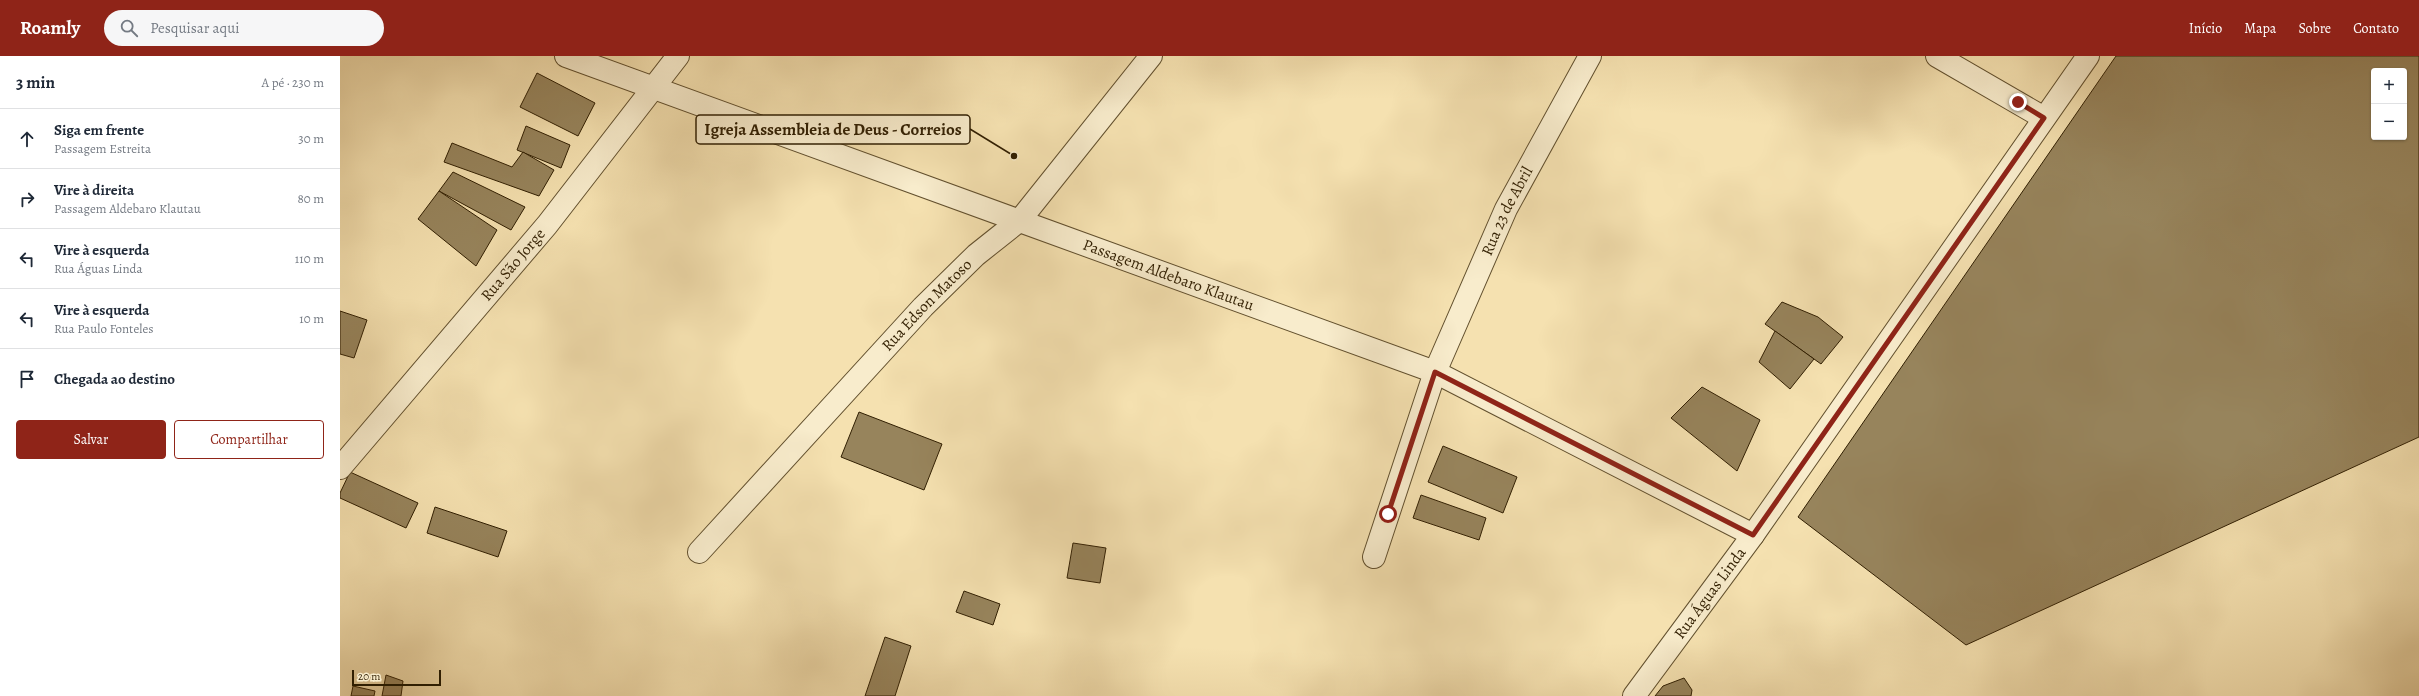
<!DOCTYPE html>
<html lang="pt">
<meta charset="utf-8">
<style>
:root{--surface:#fff;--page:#f6f6f7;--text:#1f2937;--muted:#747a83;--line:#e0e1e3;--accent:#8f2418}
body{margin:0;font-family:Alegreya,serif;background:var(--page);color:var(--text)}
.controls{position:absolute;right:12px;top:12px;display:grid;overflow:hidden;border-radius:4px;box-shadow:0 1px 3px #0004}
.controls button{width:36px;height:36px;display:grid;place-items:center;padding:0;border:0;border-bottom:1px solid var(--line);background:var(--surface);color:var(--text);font:20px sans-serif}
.scale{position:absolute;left:12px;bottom:10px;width:89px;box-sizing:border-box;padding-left:4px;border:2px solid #311f02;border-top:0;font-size:11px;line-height:14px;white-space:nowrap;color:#311f02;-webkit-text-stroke:3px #f8eccc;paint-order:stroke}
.stop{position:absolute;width:12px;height:12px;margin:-9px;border:3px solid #8f2418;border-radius:50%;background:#fff}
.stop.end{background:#8f2418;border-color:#fff;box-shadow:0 1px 4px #0008}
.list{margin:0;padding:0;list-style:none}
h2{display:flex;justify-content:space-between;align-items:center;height:52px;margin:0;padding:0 16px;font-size:17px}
h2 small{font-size:13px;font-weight:400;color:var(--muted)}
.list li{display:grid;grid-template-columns:26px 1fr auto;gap:12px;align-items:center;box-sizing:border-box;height:60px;padding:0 16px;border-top:1px solid var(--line)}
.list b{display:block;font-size:15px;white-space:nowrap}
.list p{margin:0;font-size:13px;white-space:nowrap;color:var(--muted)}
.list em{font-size:13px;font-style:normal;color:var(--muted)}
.actions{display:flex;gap:8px;padding:12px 16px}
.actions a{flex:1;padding:9px 0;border:1px solid var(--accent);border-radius:4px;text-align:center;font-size:14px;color:var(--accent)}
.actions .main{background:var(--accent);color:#fff}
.icon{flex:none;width:22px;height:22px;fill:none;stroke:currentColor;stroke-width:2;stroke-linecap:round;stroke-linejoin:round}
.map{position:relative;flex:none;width:2079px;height:640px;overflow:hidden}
header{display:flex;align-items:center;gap:24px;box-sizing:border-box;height:56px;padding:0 20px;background:var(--accent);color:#fff}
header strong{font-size:19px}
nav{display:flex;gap:22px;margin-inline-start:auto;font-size:14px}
.search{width:280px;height:36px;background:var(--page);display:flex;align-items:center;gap:10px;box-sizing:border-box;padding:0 14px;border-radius:22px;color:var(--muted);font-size:15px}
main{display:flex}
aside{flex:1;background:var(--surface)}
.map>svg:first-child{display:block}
</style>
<header>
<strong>Roamly</strong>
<div class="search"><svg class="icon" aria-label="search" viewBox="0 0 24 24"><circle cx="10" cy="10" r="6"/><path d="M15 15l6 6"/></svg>Pesquisar aqui</div>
<nav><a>Início</a><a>Mapa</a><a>Sobre</a><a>Contato</a></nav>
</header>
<main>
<aside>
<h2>3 min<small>A pé · 230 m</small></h2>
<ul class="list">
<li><svg class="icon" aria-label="ahead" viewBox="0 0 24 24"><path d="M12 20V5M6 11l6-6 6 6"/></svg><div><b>Siga em frente</b><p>Passagem Estreita</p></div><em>30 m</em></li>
<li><svg class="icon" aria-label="right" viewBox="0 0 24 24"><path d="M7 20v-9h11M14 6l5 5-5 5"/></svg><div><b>Vire à direita</b><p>Passagem Aldebaro Klautau</p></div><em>80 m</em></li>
<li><svg class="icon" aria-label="left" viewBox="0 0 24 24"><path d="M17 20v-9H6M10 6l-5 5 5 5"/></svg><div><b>Vire à esquerda</b><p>Rua Águas Linda</p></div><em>110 m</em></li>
<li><svg class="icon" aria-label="left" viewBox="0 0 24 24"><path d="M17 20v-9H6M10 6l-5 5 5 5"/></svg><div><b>Vire à esquerda</b><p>Rua Paulo Fonteles</p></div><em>10 m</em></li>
<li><svg class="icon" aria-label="arrive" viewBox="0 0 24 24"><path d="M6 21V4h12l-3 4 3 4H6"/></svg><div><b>Chegada ao destino</b></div></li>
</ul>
<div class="actions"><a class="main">Salvar</a><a>Compartilhar</a></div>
</aside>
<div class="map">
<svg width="2079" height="640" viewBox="0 0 2079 640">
<rect width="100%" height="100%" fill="#f5e1b0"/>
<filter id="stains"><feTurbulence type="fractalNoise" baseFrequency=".005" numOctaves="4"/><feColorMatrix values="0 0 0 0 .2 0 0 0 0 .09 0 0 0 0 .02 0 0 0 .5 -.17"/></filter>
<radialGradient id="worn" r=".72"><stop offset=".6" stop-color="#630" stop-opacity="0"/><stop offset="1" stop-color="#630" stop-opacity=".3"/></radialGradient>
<g fill="#97845c" stroke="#311f02" fill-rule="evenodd">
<path d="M1776 0H2079V381L1626 589 1458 461ZM2034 15H2064V81H2034Z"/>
<polygon points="197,17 255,47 238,80 180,51"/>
<polygon points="186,70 230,89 221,112 177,94"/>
<polygon points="112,87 172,111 183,96 214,114 199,140 104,106"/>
<polygon points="113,116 185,151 171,174 99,135"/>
<polygon points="99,135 157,174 136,210 78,163"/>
<polygon points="1442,246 1478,261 1503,281 1481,308 1425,268"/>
<polygon points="0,255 27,264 14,302 0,298"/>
<polygon points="1435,275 1474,303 1450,333 1419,306"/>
<polygon points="1362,331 1420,364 1397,415 1331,362"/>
<polygon points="519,356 602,388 584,434 501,401"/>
<polygon points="1103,390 1177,421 1163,457 1088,426"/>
<polygon points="10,416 78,447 66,472 0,442 0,437"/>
<polygon points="1081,439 1146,462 1139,484 1073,462"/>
<polygon points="95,451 167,475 158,501 87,477"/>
<polygon points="733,487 766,492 760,527 727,522"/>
<polygon points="624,535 660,548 653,569 616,556"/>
<polygon points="545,581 571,590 555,640 525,640"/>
<polygon points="46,619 63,625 61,640 42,640"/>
<polygon points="1344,622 1352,634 1351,640 1315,640 1323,630"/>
<polygon points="13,630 35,635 34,640 11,640"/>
</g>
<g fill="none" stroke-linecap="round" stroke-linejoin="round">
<defs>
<g id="street">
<path id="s1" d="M226 0 1095 316 1413 479"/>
<polyline points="1597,0 1704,62"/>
<path id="s2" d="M0 412 207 169 338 0"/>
<path id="s3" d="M359 496 583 251 636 199 680 164 811 0"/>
<path id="s4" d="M1034 501 1095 316 1166 153 1250 0"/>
<path id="s5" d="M1294 640 1413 479 1748 0"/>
</g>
</defs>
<use href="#street" stroke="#62502e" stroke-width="24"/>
<use href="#street" stroke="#f8eccc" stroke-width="22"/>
</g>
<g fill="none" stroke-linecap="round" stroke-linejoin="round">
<polyline stroke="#8f2418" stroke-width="5" points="1048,458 1095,316 1413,479 1704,62 1678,46"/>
</g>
<g text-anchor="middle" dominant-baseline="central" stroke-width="3.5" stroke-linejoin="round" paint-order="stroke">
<g font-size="16" fill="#311f02" stroke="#f8eccc">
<text stroke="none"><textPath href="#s4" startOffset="371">Rua 23 de Abril</textPath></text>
<text stroke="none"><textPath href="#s2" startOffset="267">Rua São Jorge</textPath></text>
<text stroke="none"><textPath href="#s1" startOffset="641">Passagem Aldebaro Klautau</textPath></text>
<text stroke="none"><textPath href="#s3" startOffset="336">Rua Edson Matoso</textPath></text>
<text stroke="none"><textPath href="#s5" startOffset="128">Rua Águas Linda</textPath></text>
</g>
</g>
<path fill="none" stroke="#311f02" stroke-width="1.5" d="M674 100L630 73"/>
<circle fill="#311f02" stroke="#f8eccc" stroke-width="1.5" cx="674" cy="100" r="4"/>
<rect fill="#f8eccc" stroke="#311f02" stroke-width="1.5" x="356" y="59" width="274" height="29" rx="4"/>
<g font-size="17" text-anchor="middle" font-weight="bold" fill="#311f02">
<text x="493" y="79">Igreja Assembleia de Deus - Correios</text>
</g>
<rect width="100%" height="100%" filter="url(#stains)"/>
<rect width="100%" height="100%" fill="url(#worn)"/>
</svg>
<div class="controls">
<button>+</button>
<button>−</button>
</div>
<div class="scale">20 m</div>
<div class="stop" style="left:1048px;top:458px"></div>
<div class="stop end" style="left:1678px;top:46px"></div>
</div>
</main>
